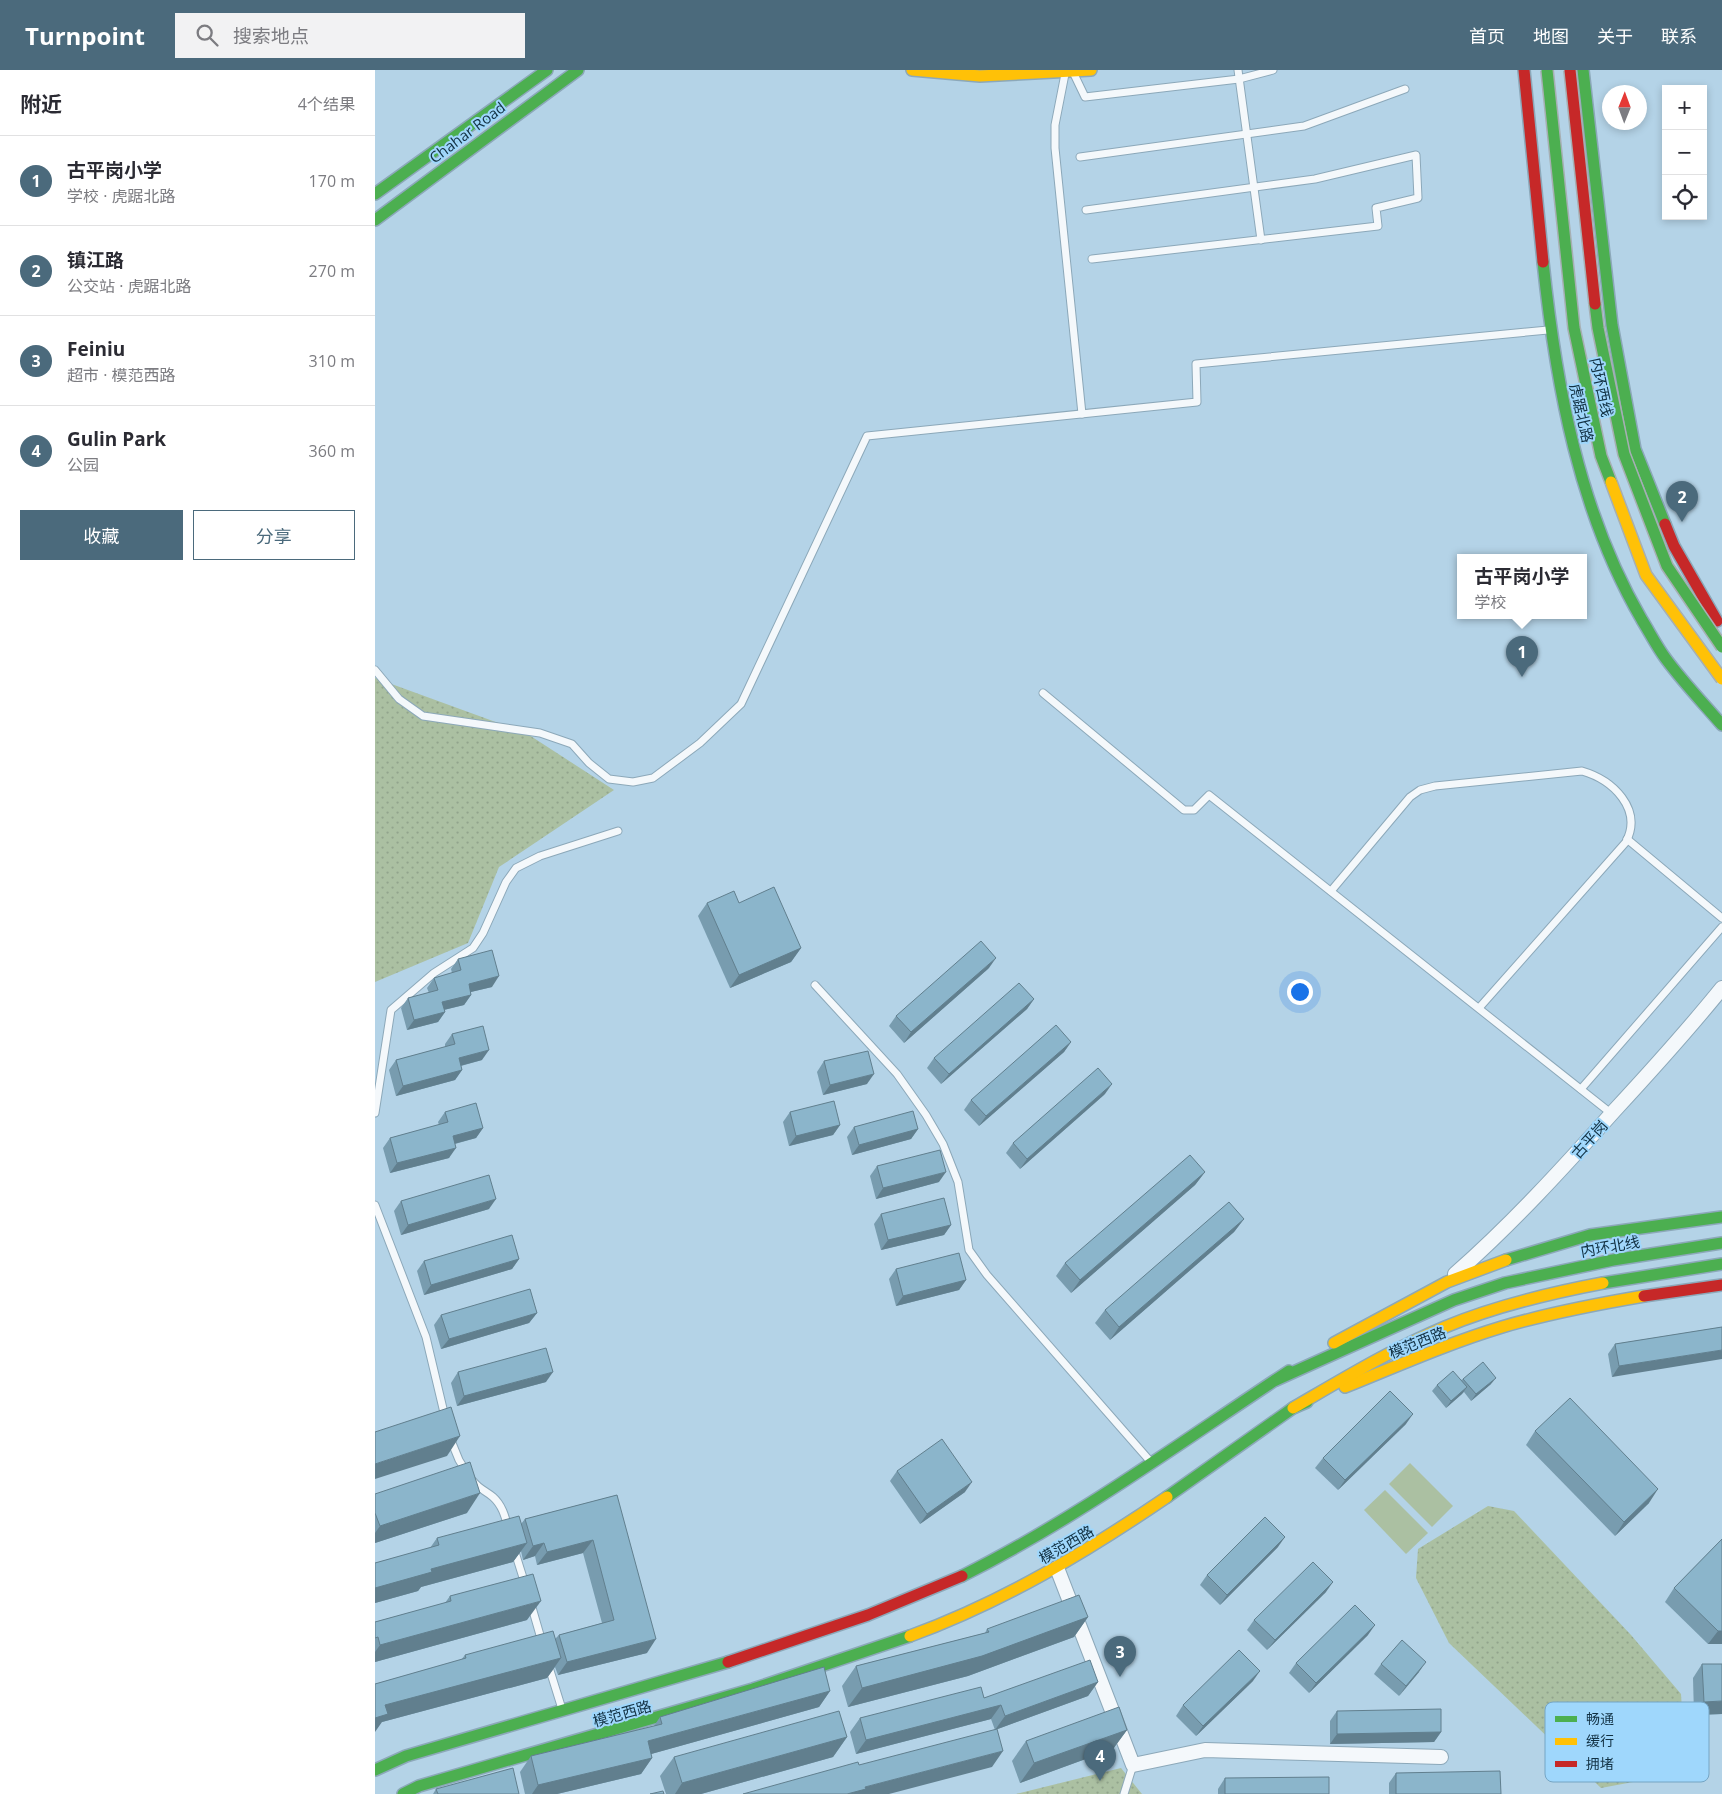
<!DOCTYPE html>
<html lang="zh">
<meta charset="utf-8">
<style>
:root{--surface:#fff;--page:#f2f2f3;--text:#2b2b33;--muted:#7c7c81;--line:#e1e1e2;--accent:#4b6a7c}
body{margin:0;font-family:"Open Sans","Noto Sans SC",sans-serif;background:var(--page);color:var(--text)}
.controls{position:absolute;right:15px;top:15px;display:grid;overflow:hidden;border-radius:0px;box-shadow:0 2px 8px #0003}
.controls button{width:45px;height:45px;display:grid;place-items:center;padding:0;border:0;border-bottom:1px solid var(--line);background:var(--surface);color:var(--text);font:25px sans-serif}
.compass{position:absolute;left:1227px;top:15px;width:45px;height:45px;border-radius:50%;background:var(--surface);box-shadow:0 2px 8px #0003;rotate:1deg}
.you{position:absolute;left:924px;top:921px;width:18px;height:18px;margin:-12px;border:4px solid #fff;border-radius:50%;background:#1a73e8;box-shadow:0 0 0 8px #1a73e833}
.badge{display:grid;place-items:center;width:32px;height:32px;border-radius:50%;background:var(--accent);color:#fff;font-size:16px;font-weight:700}
.pin{position:absolute;translate:-50% -41px;filter:drop-shadow(0 1px 2px #0008)}
.pin::after{content:'';position:absolute;top:26px;width:18px;height:15px;background:inherit;clip-path:polygon(0 0,100% 0,50% 100%)}
.popup{position:absolute;left:1082px;top:484px;width:130px;height:65px;box-sizing:border-box;display:grid;place-content:center;border-radius:0px;background:var(--surface);filter:drop-shadow(0 1px 4px #0005);font-size:16px;white-space:nowrap;color:var(--muted)}
.popup b{font-size:19px;color:var(--text)}
.popup::after{content:'';position:absolute;left:50%;top:100%;margin-left:-10px;border:10px solid transparent;border-top-color:var(--surface)}
.list{margin:0;padding:0;list-style:none}
h2{display:flex;justify-content:space-between;align-items:center;height:65px;margin:0;padding:0 20px;font-size:21px}
h2 small{font-size:16px;font-weight:400;color:var(--muted)}
.list li{display:grid;grid-template-columns:32px 1fr auto;gap:15px;align-items:center;box-sizing:border-box;height:90px;padding:0 20px;border-top:1px solid var(--line)}
.list b{display:block;font-size:19px;white-space:nowrap}
.list p{margin:0;font-size:16px;white-space:nowrap;color:var(--muted)}
.list em{font-size:16px;font-style:normal;color:var(--muted)}
.actions{display:flex;gap:10px;padding:15px 20px}
.actions a{flex:1;padding:11px 0;border:1px solid var(--accent);border-radius:0px;text-align:center;font-size:18px;color:var(--accent)}
.actions .main{background:var(--accent);color:#fff}
.icon{flex:none;width:28px;height:28px;fill:none;stroke:currentColor;stroke-width:2;stroke-linecap:round;stroke-linejoin:round}
.map{position:relative;flex:none;width:1347px;height:1724px;overflow:hidden}
header{display:flex;align-items:center;gap:30px;box-sizing:border-box;height:70px;padding:0 25px;background:var(--accent);color:#fff}
header strong{font-size:24px}
nav{display:flex;gap:28px;margin-inline-start:auto;font-size:18px}
.search{width:350px;height:45px;background:var(--page);display:flex;align-items:center;gap:12px;box-sizing:border-box;padding:0 18px;border-radius:0px;color:var(--muted);font-size:19px}
main{display:flex}
aside{flex:1;background:var(--surface)}
.map>svg:first-child{display:block}
</style>
<header>
<strong>Turnpoint</strong>
<div class="search"><svg class="icon" aria-label="search" viewBox="0 0 24 24"><circle cx="10" cy="10" r="6"/><path d="M15 15l6 6"/></svg>搜索地点</div>
<nav><a>首页</a><a>地图</a><a>关于</a><a>联系</a></nav>
</header>
<main>
<aside>
<h2>附近<small>4个结果</small></h2>
<ul class="list">
<li><span class="badge">1</span><div><b>古平岗小学</b><p>学校 · 虎踞北路</p></div><em>170 m</em></li>
<li><span class="badge">2</span><div><b>镇江路</b><p>公交站 · 虎踞北路</p></div><em>270 m</em></li>
<li><span class="badge">3</span><div><b>Feiniu</b><p>超市 · 模范西路</p></div><em>310 m</em></li>
<li><span class="badge">4</span><div><b>Gulin Park</b><p>公园</p></div><em>360 m</em></li>
</ul>
<div class="actions"><a class="main">收藏</a><a>分享</a></div>
</aside>
<div class="map">
<svg width="1347" height="1724" viewBox="0 0 1347 1724">
<defs>
<pattern id="park-dots" width="8" height="8" patternUnits="userSpaceOnUse" patternTransform="scale(1.25)"><rect width="8" height="8" fill="#abc0a2"/><path d="M2 2h.1M6 6h.1" fill="none" stroke="#92a58d" stroke-width="1.8" stroke-linecap="round"/></pattern>
</defs>
<rect width="100%" height="100%" fill="#b4d3e7"/>
<g fill="#abc0a2">
<polygon points="1035,1393 1078,1436 1057,1457 1014,1414"/>
<polygon points="1010,1420 1053,1463 1031,1484 989,1440"/>
</g>
<g fill="url(#park-dots)">
<polygon points="0,608 151,663 239,720 124,797 93,873 0,912"/>
<polygon points="1113,1436 1139,1441 1256,1565 1306,1624 1309,1674 1274,1709 1226,1718 1074,1573 1041,1508 1043,1479"/>
<polygon points="746,1698 767,1724 641,1724"/>
</g>
<g fill="none" stroke-linecap="round" stroke-linejoin="round">
<defs>
<g id="lane">
<polyline points="863,0 886,170"/>
<polyline points="698,2 710,27 864,9 898,0"/>
<polyline points="690,4 680,55 680,78 707,344"/>
<polyline points="705,87 929,56 1030,19"/>
<polyline points="711,140 940,109 1041,85 1043,128 1001,138 1003,156 717,189"/>
<polyline points="0,600 24,629 48,646 165,663 197,674 214,693 234,709 258,712 278,708 325,673 366,634 492,366 822,332 821,294 1173,260"/>
<polyline points="668,623 809,740 819,740 834,725 1237,1044"/>
<polyline points="1252,769 1347,848"/>
<path d="M956 821 1035 727 1045 720 1060 716 1207 701C1238 710 1268 739 1251 772L1104 938"/>
<polyline points="440,915 522,1004 551,1045 568,1074 583,1112 594,1180 612,1205 775,1391"/>
<polyline points="1206,1019 1347,857"/>
<polyline points="0,1043 16,940 59,903 98,878 108,863 131,812 141,798 165,786 243,761"/>
<polyline points="0,1135 51,1267 70,1347"/>
<polyline points="75,1368 84,1390 92,1403"/>
<path d="M98 1411C104 1419 111 1421 118 1427 127 1435 130 1446 133 1457"/>
<polyline points="139,1479 150,1514"/>
<polyline points="156,1534 167,1572"/>
<polyline points="173,1594 187,1639"/>
<polyline points="749,1724 758,1695"/>
</g>
<g id="street">
<path d="M1080 1204C1137 1154 1188 1098 1239 1041 1276 1001 1313 960 1347 918"/>
<polyline points="682,1498 758,1695 830,1680 1066,1687"/>
</g>
<g id="fast">
<polyline points="1208,0 1237,255 1260,379 1290,454"/>
<polyline points="0,124 172,0"/>
<polyline points="0,150 203,0"/>
<path d="M1168 192C1181 316 1204 442 1267 550 1275 563 1282 577 1291 589 1308 612 1328 633 1347 655"/>
<polyline points="1131,1190 1215,1165 1347,1147"/>
<polyline points="1228,1213 1347,1194"/>
<polyline points="901,1310 1079,1230 1130,1213 1238,1190 1347,1173"/>
<polyline points="792,1427 918,1338 932,1332"/>
<path d="M587 1506C703 1448 806 1372 914 1301"/>
<polyline points="0,1700 31,1686 353,1592"/>
<polyline points="28,1724 44,1716 378,1619 535,1566"/>
</g>
<g id="slow">
<polyline points="537,0 605,6 716,0"/>
<polyline points="959,1273 1072,1212 1131,1190"/>
<path d="M970 1317C1022 1296 1074 1273 1127 1257 1174 1243 1222 1234 1269 1226"/>
<path d="M918 1338C968 1309 1017 1279 1070 1257 1120 1236 1175 1223 1228 1213"/>
<path d="M535 1566C628 1532 711 1482 792 1427"/>
</g>
<g id="jam">
<polyline points="1149,0 1168,192"/>
<polyline points="1290,454 1299,476 1342,551"/>
<polyline points="1269,1226 1347,1215"/>
<polyline points="353,1592 493,1545 587,1506"/>
</g>
</defs>
<use href="#lane" stroke="#8ca8b9" stroke-width="9"/>
<use href="#street" stroke="#8ca8b9" stroke-width="16"/>
<use href="#fast" stroke="#8ca8b9" stroke-width="14"/>
<use href="#slow" stroke="#8ca8b9" stroke-width="14"/>
<use href="#jam" stroke="#8ca8b9" stroke-width="14"/>
<use href="#lane" stroke="#f4f8fb" stroke-width="7"/>
<use href="#street" stroke="#f4f8fb" stroke-width="14"/>
<use href="#fast" stroke="#4caf50" stroke-width="11"/>
<use href="#slow" stroke="#ffc107" stroke-width="11"/>
<use href="#jam" stroke="#c62828" stroke-width="11"/>
<defs>
<g id="fast-bridge">
<polyline points="1172,0 1199,258 1226,386 1236,412"/>
<polyline points="1220,234 1223,258 1249,384 1292,496 1347,577"/>
</g>
<polyline id="slow-bridge" points="1236,412 1271,505 1347,609"/>
<polyline id="jam-bridge" points="1195,0 1220,234"/>
</defs>
<use href="#fast-bridge" stroke="#a6afb3" stroke-width="14" stroke-linecap="butt"/>
<use href="#slow-bridge" stroke="#a6afb3" stroke-width="14" stroke-linecap="butt"/>
<use href="#jam-bridge" stroke="#a6afb3" stroke-width="14" stroke-linecap="butt"/>
<use href="#fast-bridge" stroke="#4caf50" stroke-width="11"/>
<use href="#slow-bridge" stroke="#ffc107" stroke-width="11"/>
<use href="#jam-bridge" stroke="#c62828" stroke-width="11"/>
</g>
<g fill="#789caf">
<polygon points="332,833 364,833 426,878 416,892 355,918 323,846"/>
<polygon points="83,889 117,917 96,922 96,925 89,935 69,940 70,942 63,952 32,960 26,938 33,928 54,923 52,918 59,908 77,903 76,899"/>
<polygon points="614,898 529,973 514,956 521,946"/>
<polygon points="659,929 652,939 566,1014 552,998 559,988"/>
<polygon points="77,964 107,990 86,996 87,1000 80,1010 21,1026 14,1000 21,990 70,977 70,974"/>
<polygon points="696,972 689,982 604,1056 589,1040 596,1030"/>
<polygon points="449,991 492,1014 448,1025 442,1002"/>
<polygon points="730,1024 645,1099 631,1083 638,1073"/>
<polygon points="70,1042 108,1058 101,1068 80,1074 74,1088 15,1103 8,1078 15,1068 64,1055 63,1052"/>
<polygon points="415,1042 465,1055 458,1065 414,1076 408,1052"/>
<polygon points="479,1057 543,1059 536,1069 477,1085 472,1067"/>
<polygon points="502,1096 564,1112 501,1129 495,1106"/>
<polygon points="830,1102 820,1115 696,1223 681,1206 690,1193"/>
<polygon points="26,1131 114,1139 26,1165 19,1141"/>
<polygon points="506,1144 576,1155 569,1165 506,1180 499,1154"/>
<polygon points="869,1149 859,1162 735,1270 720,1253 730,1240"/>
<polygon points="144,1189 137,1199 49,1225 42,1201 49,1191"/>
<polygon points="521,1199 591,1210 584,1220 521,1236 514,1209"/>
<polygon points="162,1243 154,1253 66,1279 59,1255 66,1245"/>
<polygon points="1347,1257 1237,1307 1233,1284 1240,1274"/>
<polygon points="83,1302 171,1312 82,1336 76,1313"/>
<polygon points="1088,1309 1116,1314 1096,1331 1089,1322 1071,1338 1057,1321 1062,1315 1086,1310"/>
<polygon points="1031,1354 963,1420 940,1398 948,1388"/>
<polygon points="1160,1361 1274,1433 1240,1466 1151,1375"/>
<polygon points="522,1401 590,1422 545,1454 515,1411"/>
<polygon points="0,1424 92,1443 0,1473"/>
<polygon points="242,1425 272,1583 183,1605 180,1597 172,1608 7,1652 0,1614 86,1590 90,1585 180,1569 184,1565 227,1553 208,1483 162,1495 160,1486 148,1490 146,1481 138,1492 46,1517 43,1521 0,1533 0,1493 55,1478 62,1468 146,1454 150,1449"/>
<polygon points="1347,1469 1347,1574 1333,1574 1290,1532 1299,1518"/>
<polygon points="903,1477 845,1535 825,1515 832,1505"/>
<polygon points="951,1522 892,1580 872,1560 879,1550"/>
<polygon points="75,1526 152,1550 0,1592 0,1552 70,1533"/>
<polygon points="713,1547 699,1567 593,1606 473,1637 467,1616 481,1596 610,1563 612,1559"/>
<polygon points="993,1565 934,1623 914,1603 921,1593"/>
<polygon points="1006,1594 1044,1602 1024,1626 999,1604"/>
<polygon points="1327,1594 1347,1644 1319,1645 1318,1608"/>
<polygon points="878,1611 821,1666 801,1646 808,1635"/>
<polygon points="723,1612 713,1626 620,1660 616,1649 481,1684 475,1662 485,1648 609,1628"/>
<polygon points="455,1621 444,1637 276,1684 277,1688 266,1704 182,1724 150,1724 145,1702 156,1686 279,1656 285,1647"/>
<polygon points="962,1641 1066,1662 1059,1672 955,1674 955,1651"/>
<polygon points="752,1660 738,1679 645,1713 637,1691 651,1671"/>
<polygon points="472,1667 458,1687 326,1724 291,1724 285,1706 299,1687"/>
<polygon points="1021,1703 1126,1724 1014,1724 1014,1713"/>
<polygon points="850,1708 954,1724 843,1724 843,1719"/>
<polygon points="61,1719 144,1724 58,1724"/>
</g>
<g fill="#617f8e">
<polygon points="426,878 416,892 355,918 364,905"/>
<polygon points="621,888 614,898 529,973 536,962"/>
<polygon points="124,906 117,917 87,924 94,914"/>
<polygon points="96,925 89,935 60,942 67,932"/>
<polygon points="659,929 652,939 566,1014 574,1004"/>
<polygon points="70,942 63,952 32,960 39,950"/>
<polygon points="696,972 689,982 604,1056 611,1046"/>
<polygon points="114,980 107,990 77,998 84,988"/>
<polygon points="87,1000 80,1010 21,1026 28,1016"/>
<polygon points="499,1004 492,1014 448,1025 455,1015"/>
<polygon points="737,1014 730,1024 645,1099 652,1089"/>
<polygon points="465,1055 458,1065 414,1076 421,1066"/>
<polygon points="108,1058 101,1068 71,1076 78,1066"/>
<polygon points="543,1059 536,1069 477,1085 484,1075"/>
<polygon points="81,1078 74,1088 15,1103 22,1093"/>
<polygon points="571,1102 564,1112 501,1129 508,1118"/>
<polygon points="830,1102 820,1115 696,1223 705,1210"/>
<polygon points="121,1129 114,1139 26,1165 33,1155"/>
<polygon points="869,1149 859,1162 735,1270 744,1257"/>
<polygon points="576,1155 569,1165 506,1180 513,1170"/>
<polygon points="144,1189 137,1199 49,1225 56,1215"/>
<polygon points="591,1210 584,1220 521,1236 528,1226"/>
<polygon points="162,1243 154,1253 66,1279 74,1269"/>
<polygon points="1347,1280 1347,1289 1237,1307 1244,1296"/>
<polygon points="178,1302 171,1312 82,1336 89,1326"/>
<polygon points="1121,1308 1116,1314 1096,1331 1101,1324"/>
<polygon points="1092,1317 1087,1324 1071,1338 1076,1331"/>
<polygon points="1038,1344 1031,1354 963,1420 970,1410"/>
<polygon points="85,1366 72,1386 0,1409 0,1394"/>
<polygon points="597,1412 590,1422 545,1454 552,1444"/>
<polygon points="1283,1419 1274,1433 1240,1466 1249,1452"/>
<polygon points="105,1423 92,1443 0,1473 0,1463 5,1456"/>
<polygon points="910,1467 903,1477 845,1535 852,1525"/>
<polygon points="218,1470 208,1483 162,1495 172,1482"/>
<polygon points="152,1473 138,1492 46,1517 43,1521 0,1533 0,1518 56,1499"/>
<polygon points="169,1473 160,1486 148,1490 158,1476"/>
<polygon points="958,1512 951,1522 892,1580 900,1570"/>
<polygon points="166,1531 152,1550 0,1592 0,1582 5,1575"/>
<polygon points="713,1547 699,1567 593,1606 473,1637 487,1618"/>
<polygon points="1000,1555 993,1565 934,1623 941,1613"/>
<polygon points="1343,1561 1347,1561 1347,1574 1333,1574"/>
<polygon points="281,1569 272,1583 183,1605 192,1592"/>
<polygon points="186,1588 172,1608 7,1652 0,1662 0,1648 10,1635"/>
<polygon points="1051,1592 1044,1602 1024,1626 1031,1616"/>
<polygon points="885,1601 878,1611 821,1666 828,1656"/>
<polygon points="723,1612 713,1626 620,1660 630,1646"/>
<polygon points="455,1621 444,1637 262,1688 273,1671"/>
<polygon points="1347,1631 1347,1644 1319,1645 1329,1632"/>
<polygon points="626,1635 616,1649 481,1684 491,1670"/>
<polygon points="752,1660 738,1679 645,1713 659,1693"/>
<polygon points="1066,1662 1059,1672 955,1674 962,1664"/>
<polygon points="472,1667 458,1687 326,1724 300,1724 307,1713"/>
<polygon points="628,1681 617,1697 514,1724 472,1724 490,1717"/>
<polygon points="277,1688 266,1704 182,1724 157,1724 163,1715"/>
</g>
<g fill="#8bb5cb" stroke="#617f8e">
<polygon points="399,817 426,878 364,905 332,833 359,821 364,833"/>
<polygon points="606,871 621,888 536,962 521,946"/>
<polygon points="117,880 124,906 94,914 96,925 67,932 70,942 39,950 33,928 63,920 59,908 86,900 83,889"/>
<polygon points="644,913 659,929 574,1004 559,988"/>
<polygon points="681,955 696,972 611,1046 596,1030"/>
<polygon points="108,956 114,980 84,988 87,1000 28,1016 21,990 80,974 77,964"/>
<polygon points="493,981 499,1004 455,1015 449,991"/>
<polygon points="723,998 737,1014 652,1089 638,1073"/>
<polygon points="459,1031 465,1055 421,1066 415,1042"/>
<polygon points="101,1033 108,1058 78,1066 81,1078 22,1093 15,1068 73,1052 70,1042"/>
<polygon points="538,1041 543,1059 484,1075 479,1057"/>
<polygon points="565,1080 571,1102 508,1118 502,1096"/>
<polygon points="815,1085 830,1102 705,1210 690,1193"/>
<polygon points="114,1105 121,1129 33,1155 26,1131"/>
<polygon points="569,1128 576,1155 513,1170 506,1144"/>
<polygon points="854,1132 869,1149 744,1257 730,1240"/>
<polygon points="137,1165 144,1189 56,1215 49,1191"/>
<polygon points="584,1183 591,1210 528,1226 521,1199"/>
<polygon points="155,1219 162,1243 74,1269 66,1245"/>
<polygon points="1347,1257 1347,1280 1244,1296 1240,1274"/>
<polygon points="171,1278 178,1302 89,1326 83,1302"/>
<polygon points="1108,1292 1121,1308 1101,1324 1088,1309"/>
<polygon points="1078,1301 1092,1317 1076,1331 1062,1315"/>
<polygon points="1015,1321 1038,1344 970,1410 948,1388"/>
<polygon points="1195,1328 1283,1419 1249,1452 1160,1361"/>
<polygon points="76,1337 85,1366 0,1394 0,1362"/>
<polygon points="567,1369 597,1412 552,1444 522,1401"/>
<polygon points="95,1392 105,1423 5,1456 0,1443 0,1424"/>
<polygon points="242,1425 281,1569 192,1592 184,1565 239,1550 218,1470 172,1482 169,1473 158,1476 150,1449"/>
<polygon points="144,1446 152,1473 56,1499 57,1502 0,1518 0,1493 64,1475 62,1468"/>
<polygon points="890,1447 910,1467 852,1525 832,1505"/>
<polygon points="1347,1469 1347,1561 1343,1561 1299,1518"/>
<polygon points="938,1492 958,1512 900,1570 879,1550"/>
<polygon points="158,1504 166,1531 5,1575 3,1567 0,1568 0,1552 76,1531 75,1526"/>
<polygon points="704,1525 713,1547 607,1586 487,1618 481,1596 614,1562 612,1559"/>
<polygon points="980,1535 1000,1555 941,1613 921,1593"/>
<polygon points="178,1561 186,1588 10,1635 13,1644 0,1648 0,1614 91,1588 90,1585"/>
<polygon points="1027,1570 1051,1592 1031,1616 1006,1594"/>
<polygon points="864,1580 885,1601 828,1656 808,1635"/>
<polygon points="715,1590 723,1612 630,1646 626,1635 491,1670 485,1648 606,1617 609,1628"/>
<polygon points="1327,1594 1347,1594 1347,1631 1329,1632"/>
<polygon points="449,1597 455,1621 273,1671 277,1688 163,1715 156,1686 287,1654 285,1647"/>
<polygon points="744,1637 752,1660 659,1693 651,1671"/>
<polygon points="1066,1639 1066,1662 962,1664 962,1641"/>
<polygon points="464,1641 472,1667 307,1713 299,1687"/>
<polygon points="622,1659 628,1681 490,1717 491,1719 472,1724 368,1724 483,1692 484,1695"/>
<polygon points="138,1698 144,1724 63,1724 61,1719"/>
<polygon points="1125,1701 1126,1724 1021,1724 1021,1703"/>
<polygon points="954,1707 954,1724 850,1724 850,1708"/>
<polygon points="288,1721 289,1724 275,1724"/>
</g>
<g text-anchor="middle" dominant-baseline="central" stroke-width="4" stroke-linejoin="round" paint-order="stroke">
<g font-size="15" fill="#123143" stroke="#9fd7fc">
<text transform="translate(92 62) rotate(-37)">Chahar Road</text>
<text transform="translate(1227 317) rotate(78)">内环西线</text>
<text transform="translate(1207 343) rotate(77)">虎踞北路</text>
<text transform="translate(1214 1069) rotate(-48)">古平岗</text>
<text transform="translate(1235 1176) rotate(-10)">内环北线</text>
<text transform="translate(1042 1272) rotate(-22)">模范西路</text>
<text transform="translate(691 1474) rotate(-30)">模范西路</text>
<text transform="translate(247 1643) rotate(-16)">模范西路</text>
</g>
</g>
<rect x="1170" y="1632" width="164" height="80" rx="8" fill="#9fd7fc" stroke="#75a5c4" stroke-width="1"/>
<rect x="1180" y="1646" width="22" height="6" fill="#4caf50"/>
<rect x="1180" y="1668" width="22" height="7" fill="#ffc107"/>
<rect x="1180" y="1691" width="22" height="6" fill="#c62828"/>
<g font-size="14" fill="#123143">
<text x="1211" y="1654">畅通</text>
<text x="1211" y="1676">缓行</text>
<text x="1211" y="1699">拥堵</text>
</g>
</svg>
<div class="controls">
<button>+</button>
<button>−</button>
<button><svg class="icon" aria-label="locate" viewBox="0 0 24 24"><circle cx="12" cy="12" r="6"/><path d="M12 2v4M12 18v4M2 12h4M18 12h4"/></svg></button>
</div>
<svg class="compass" viewBox="-18 -18 36 36"><path d="M0-13l5 13h-10z" fill="#e53935"/><path d="M0 13l5-13h-10z" fill="#7c7c81"/></svg>
<div class="you"></div>
<div class="pin badge" style="left:1147px;top:607px">1</div>
<div class="popup"><b>古平岗小学</b>学校</div>
<div class="pin badge" style="left:1307px;top:452px">2</div>
<div class="pin badge" style="left:745px;top:1607px">3</div>
<div class="pin badge" style="left:725px;top:1711px">4</div>
</div>
</main>
